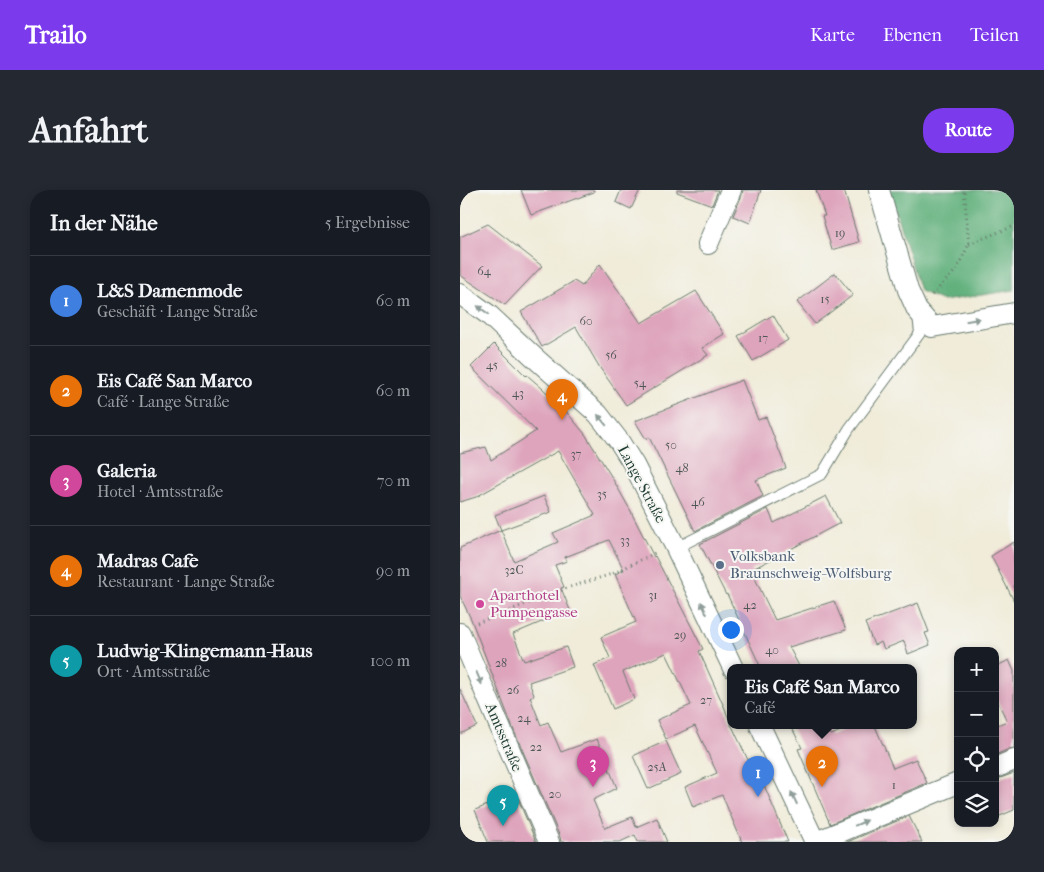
<!DOCTYPE html>
<html lang="de">
<meta charset="utf-8">
<style>
:root{--surface:#171b24;--page:#242831;--text:#f1f3f6;--muted:#9ea1a6;--line:#363941;--accent:#7c3aed}
body{margin:0;font-family:"IM FELL French Canon",serif;background:var(--page);color:var(--text)}
.controls{position:absolute;right:15px;bottom:15px;display:grid;overflow:hidden;border-radius:10px;box-shadow:0 2px 8px #0003}
.controls button{width:45px;height:45px;display:grid;place-items:center;padding:0;border:0;border-bottom:1px solid var(--line);background:var(--surface);color:var(--text);font:25px sans-serif}
.you{position:absolute;left:270px;top:439px;width:18px;height:18px;margin:-12px;border:4px solid #fff;border-radius:50%;background:#1a73e8;box-shadow:0 0 0 8px #1a73e833}
.badge{display:grid;place-items:center;width:32px;height:32px;border-radius:50%;background:var(--accent);color:#fff;font-size:16px;font-weight:700}
.pin{position:absolute;translate:-50% -41px;filter:drop-shadow(0 1px 2px #0008)}
.pin::after{content:'';position:absolute;top:26px;width:18px;height:15px;background:inherit;clip-path:polygon(0 0,100% 0,50% 100%)}
.popup{position:absolute;left:267px;top:474px;width:190px;height:65px;box-sizing:border-box;display:grid;place-content:center;border-radius:10px;background:var(--surface);filter:drop-shadow(0 1px 4px #0005);font-size:16px;white-space:nowrap;color:var(--muted)}
.popup b{font-size:19px;color:var(--text)}
.popup::after{content:'';position:absolute;left:50%;top:100%;margin-left:-10px;border:10px solid transparent;border-top-color:var(--surface)}
.list{margin:0;padding:0;list-style:none}
h2{display:flex;justify-content:space-between;align-items:center;height:65px;margin:0;padding:0 20px;font-size:21px}
h2 small{font-size:16px;font-weight:400;color:var(--muted)}
.list li{display:grid;grid-template-columns:32px 1fr auto;gap:15px;align-items:center;box-sizing:border-box;height:90px;padding:0 20px;border-top:1px solid var(--line)}
.list b{display:block;font-size:19px;white-space:nowrap}
.list p{margin:0;font-size:16px;white-space:nowrap;color:var(--muted)}
.list em{font-size:16px;font-style:normal;color:var(--muted)}
.icon{flex:none;width:28px;height:28px;fill:none;stroke:currentColor;stroke-width:2;stroke-linecap:round;stroke-linejoin:round}
.map{position:relative;flex:none;width:554px;height:652px;overflow:hidden;border-radius:20px}
header{display:flex;align-items:center;gap:30px;box-sizing:border-box;height:70px;padding:0 25px;background:var(--accent);color:#fff}
header strong{font-size:24px}
nav{display:flex;gap:28px;margin-inline-start:auto;font-size:18px}
.intro{display:flex;align-items:center;justify-content:space-between;box-sizing:border-box;height:120px;padding:0 30px}
h1{margin:0;font-size:35px}
.button{padding:12px 22px;border-radius:20px;background:var(--accent);color:#fff;font-size:18px;font-weight:700}
main{display:flex;gap:30px;padding:0 30px}
aside{flex:1;background:var(--surface);border-radius:20px;box-shadow:0 2px 8px #0003}
.map>svg:first-child{display:block}
</style>
<header>
<strong>Trailo</strong>
<nav><a>Karte</a><a>Ebenen</a><a>Teilen</a></nav>
</header>
<div class="intro"><h1>Anfahrt</h1><a class="button">Route</a></div>
<main>
<aside>
<h2>In der Nähe<small>5 Ergebnisse</small></h2>
<ul class="list">
<li><span class="badge" style="background:#3f7fe0">1</span><div><b>L&amp;S Damenmode</b><p>Geschäft · Lange Straße</p></div><em>60 m</em></li>
<li><span class="badge" style="background:#e8710a">2</span><div><b>Eis Café San Marco</b><p>Café · Lange Straße</p></div><em>60 m</em></li>
<li><span class="badge" style="background:#d1479c">3</span><div><b>Galeria</b><p>Hotel · Amtsstraße</p></div><em>70 m</em></li>
<li><span class="badge" style="background:#e8710a">4</span><div><b>Madras Cafe</b><p>Restaurant · Lange Straße</p></div><em>90 m</em></li>
<li><span class="badge" style="background:#0f9aa8">5</span><div><b>Ludwig-Klingemann-Haus</b><p>Ort · Amtsstraße</p></div><em>100 m</em></li>
</ul>
</aside>
<div class="map">
<svg width="554" height="652" viewBox="0 0 554 652">
<rect width="100%" height="100%" fill="#f6f6f2"/>
<filter id="ink" filterUnits="userSpaceOnUse"><feTurbulence type="fractalNoise" baseFrequency=".02" numOctaves="2"/><feDisplacementMap in="SourceGraphic" scale="10" xChannelSelector="R" yChannelSelector="G"/><feConvolveMatrix kernelMatrix="1 2 1 2 8 2 1 2 1" color-interpolation-filters="sRGB"/></filter>
<filter id="wash" filterUnits="userSpaceOnUse"><feTurbulence type="fractalNoise" baseFrequency=".0096" numOctaves="4" result="noise"/><feDisplacementMap in="SourceGraphic" scale="20" xChannelSelector="R" yChannelSelector="G"/><feGaussianBlur stdDeviation="1.12" result="paint"/><feColorMatrix in="noise" values="0 0 0 0 0 0 0 0 0 0 0 0 0 0 0 0 0 1.4 0 .05"/><feComposite in="paint" operator="in"/></filter>
<g filter="url(#wash)">
<rect width="100%" height="100%" fill="#f0ecd9"/>
<polygon fill="#62b17d" stroke="#407758" points="429,0 554,0 554,100 483,111 460,101"/>
<g id="blocks">
<g fill="#dea4bc">
<polygon points="61,0 134,0 134,2 71,25"/>
<polygon points="161,0 180,0 171,19 156,12"/>
<polygon points="217,0 258,0 252,15 217,2"/>
<polygon points="283,0 301,0 290,33 273,26 282,5"/>
<polygon points="356,0 384,0 399,52 372,60 362,26 365,26"/>
<polygon points="28,34 82,76 45,115 0,85 0,47"/>
<polygon points="140,74 181,133 236,101 264,144 242,158 248,165 166,215 140,178 116,137 82,157 61,122 114,91 122,96"/>
<polygon points="375,83 393,105 355,134 337,112"/>
<polygon points="313,125 328,150 293,171 278,146"/>
<polygon points="34,154 66,186 67,185 83,199 104,219 125,244 151,286 172,323 172,324 194,367 195,366 243,459 239,461 266,521 266,522 271,533 271,536 272,536 288,570 293,569 328,652 282,652 262,605 233,617 225,597 257,583 235,536 206,549 197,530 231,515 206,463 163,482 174,509 153,519 134,475 150,468 141,447 176,432 155,384 164,380 149,350 105,367 107,371 95,375 104,397 101,398 110,420 53,444 64,471 106,457 113,477 69,492 74,505 70,507 81,535 88,532 101,562 137,549 157,598 133,610 145,638 172,627 176,637 197,628 207,652 178,652 175,645 160,652 101,652 100,647 52,536 11,429 0,406 0,358 41,340 54,371 98,352 93,343 135,325 98,261 16,307 0,312 0,263 26,257 31,270 76,241 11,177"/>
<polygon points="282,190 298,230 306,227 326,278 296,290 303,306 235,341 189,247 186,249 175,231"/>
<polygon points="84,306 91,322 41,340 35,325"/>
<polygon points="366,306 380,333 291,380 315,430 374,411 386,440 329,457 340,478 301,478 267,404 266,405 240,354 308,319 314,333"/>
<polygon points="554,352 554,411 531,366"/>
<polygon points="458,413 469,442 465,443 470,455 448,464 444,451 424,459 421,452 414,455 405,433"/>
<polygon points="549,470 554,481 554,558 549,559 535,565 535,536 547,531 535,506 535,477"/>
<polygon points="0,499 17,536 0,544"/>
<polygon points="331,536 366,536 371,545 393,536 415,536 433,578 456,569 467,593 370,634 338,559 342,558"/>
<polygon points="206,551 221,584 188,599 173,566"/>
<polygon points="554,583 554,620 535,628 535,590"/>
<polygon points="56,604 76,652 28,652 15,620"/>
<polygon points="449,626 462,652 387,652"/>
</g>
</g>
</g>
<g filter="url(#ink)">
<use href="#blocks" fill-opacity="0" stroke="#687a6e" stroke-width="1"/>
<g fill="none" stroke-linecap="round" stroke-linejoin="round">
<defs>
<polyline id="lane" points="216,358 362,284 389,239 460,143 458,125"/>
<g id="street">
<polyline points="419,0 448,100 457,120 472,137 554,123"/>
<polyline points="248,54 271,0"/>
<polyline points="0,104 29,125 75,168 138,224 159,251 174,275 216,358 273,478"/>
<polyline points="0,443 89,652"/>
<polyline points="300,536 355,652"/>
<polyline points="535,578 554,570"/>
<polyline points="356,652 498,593"/>
</g>
</defs>
<use href="#lane" stroke="#687a6e" stroke-width="12"/>
<use href="#street" stroke="#687a6e" stroke-width="22"/>
<g stroke="#687a6e" stroke-width="3" stroke-dasharray="1 4" stroke-linecap="butt">
<polyline points="509,54 554,36"/>
<polyline points="472,105 496,80 509,54 504,0"/>
<polyline points="17,433 110,397 152,384 197,362"/>
</g>
<use href="#lane" stroke="#fff" stroke-width="10"/>
<use href="#street" stroke="#fff" stroke-width="20"/>
</g>
<defs><path id="oneway-solid" d="M-6-.8H1V-3.2L6.5 0L1 3.2V.8H-6Z" transform="scale(1.25)"/></defs>
<g fill="#8f9e9a">
<use href="#oneway-solid" transform="translate(23 120) rotate(-144)"/>
<use href="#oneway-solid" transform="translate(513 130) rotate(-10)"/>
<use href="#oneway-solid" transform="translate(142 230) rotate(-129)"/>
<use href="#oneway-solid" transform="translate(244 418) rotate(-115)"/>
<use href="#oneway-solid" transform="translate(19 488) rotate(67)"/>
<use href="#oneway-solid" transform="translate(334 608) rotate(-115)"/>
<use href="#oneway-solid" transform="translate(401 633) rotate(-23)"/>
</g>
</g>
<circle fill="#5c6f8a" stroke="#f6f6f2" stroke-width="2" cx="260" cy="375" r="5"/>
<circle fill="#d1479c" stroke="#f6f6f2" stroke-width="2" cx="20" cy="414" r="5"/>
<g text-anchor="middle" dominant-baseline="central" stroke-width="4" stroke-linejoin="round" paint-order="stroke">
<g font-size="12" fill="#4f5756">
<text x="380" y="43">19</text>
<text x="24" y="81">64</text>
<text x="365" y="109">15</text>
<text x="126" y="131">60</text>
<text x="303" y="148">17</text>
<text x="151" y="165">56</text>
<text x="32" y="175">45</text>
<text x="180" y="193">54</text>
<text x="58" y="203">43</text>
<text x="211" y="255">50</text>
<text x="116" y="264">37</text>
<text x="222" y="278">48</text>
<text x="142" y="304">35</text>
<text x="238" y="312">46</text>
<text x="165" y="350">33</text>
<text x="54" y="380">32C</text>
<text x="193" y="405">31</text>
<text x="290" y="415">42</text>
<text x="220" y="445">29</text>
<text x="312" y="460">40</text>
<text x="41" y="473">28</text>
<text x="53" y="500">26</text>
<text x="246" y="510">27</text>
<text x="64" y="528">24</text>
<text x="76" y="557">22</text>
<text x="197" y="577">25A</text>
<text x="434" y="595">1</text>
<text x="95" y="604">20</text>
</g>
<g font-size="15" fill="#1f3d34" stroke="#f6f6f2">
<text transform="translate(182 294) rotate(62)">Lange Straße</text>
<text transform="translate(44 547) rotate(67)">Amtsstraße</text>
</g>
<g font-size="15" fill="#4e5e75" stroke="#f6f6f2" text-anchor="start">
<text x="270" y="366">Volksbank<tspan x="270" dy="17">Braunschweig-Wolfsburg</tspan></text>
</g>
<g font-size="15" fill="#b23c85" stroke="#f6f6f2" text-anchor="start">
<text x="30" y="405">Aparthotel<tspan x="30" dy="17">Pumpengasse</tspan></text>
</g>
</g>
</svg>
<div class="controls">
<button>+</button>
<button>−</button>
<button><svg class="icon" aria-label="locate" viewBox="0 0 24 24"><circle cx="12" cy="12" r="6"/><path d="M12 2v4M12 18v4M2 12h4M18 12h4"/></svg></button>
<button><svg class="icon" aria-label="layers" viewBox="0 0 24 24"><path d="M12 4l9 5-9 5-9-5zM3 14l9 5 9-5"/></svg></button>
</div>
<div class="you"></div>
<div class="pin badge" style="left:298px;top:607px;background:#3f7fe0">1</div>
<div class="pin badge" style="left:362px;top:597px;background:#e8710a">2</div>
<div class="popup"><b>Eis Café San Marco</b>Café</div>
<div class="pin badge" style="left:133px;top:597px;background:#d1479c">3</div>
<div class="pin badge" style="left:102px;top:230px;background:#e8710a">4</div>
<div class="pin badge" style="left:43px;top:636px;background:#0f9aa8">5</div>
</div>
</main>
